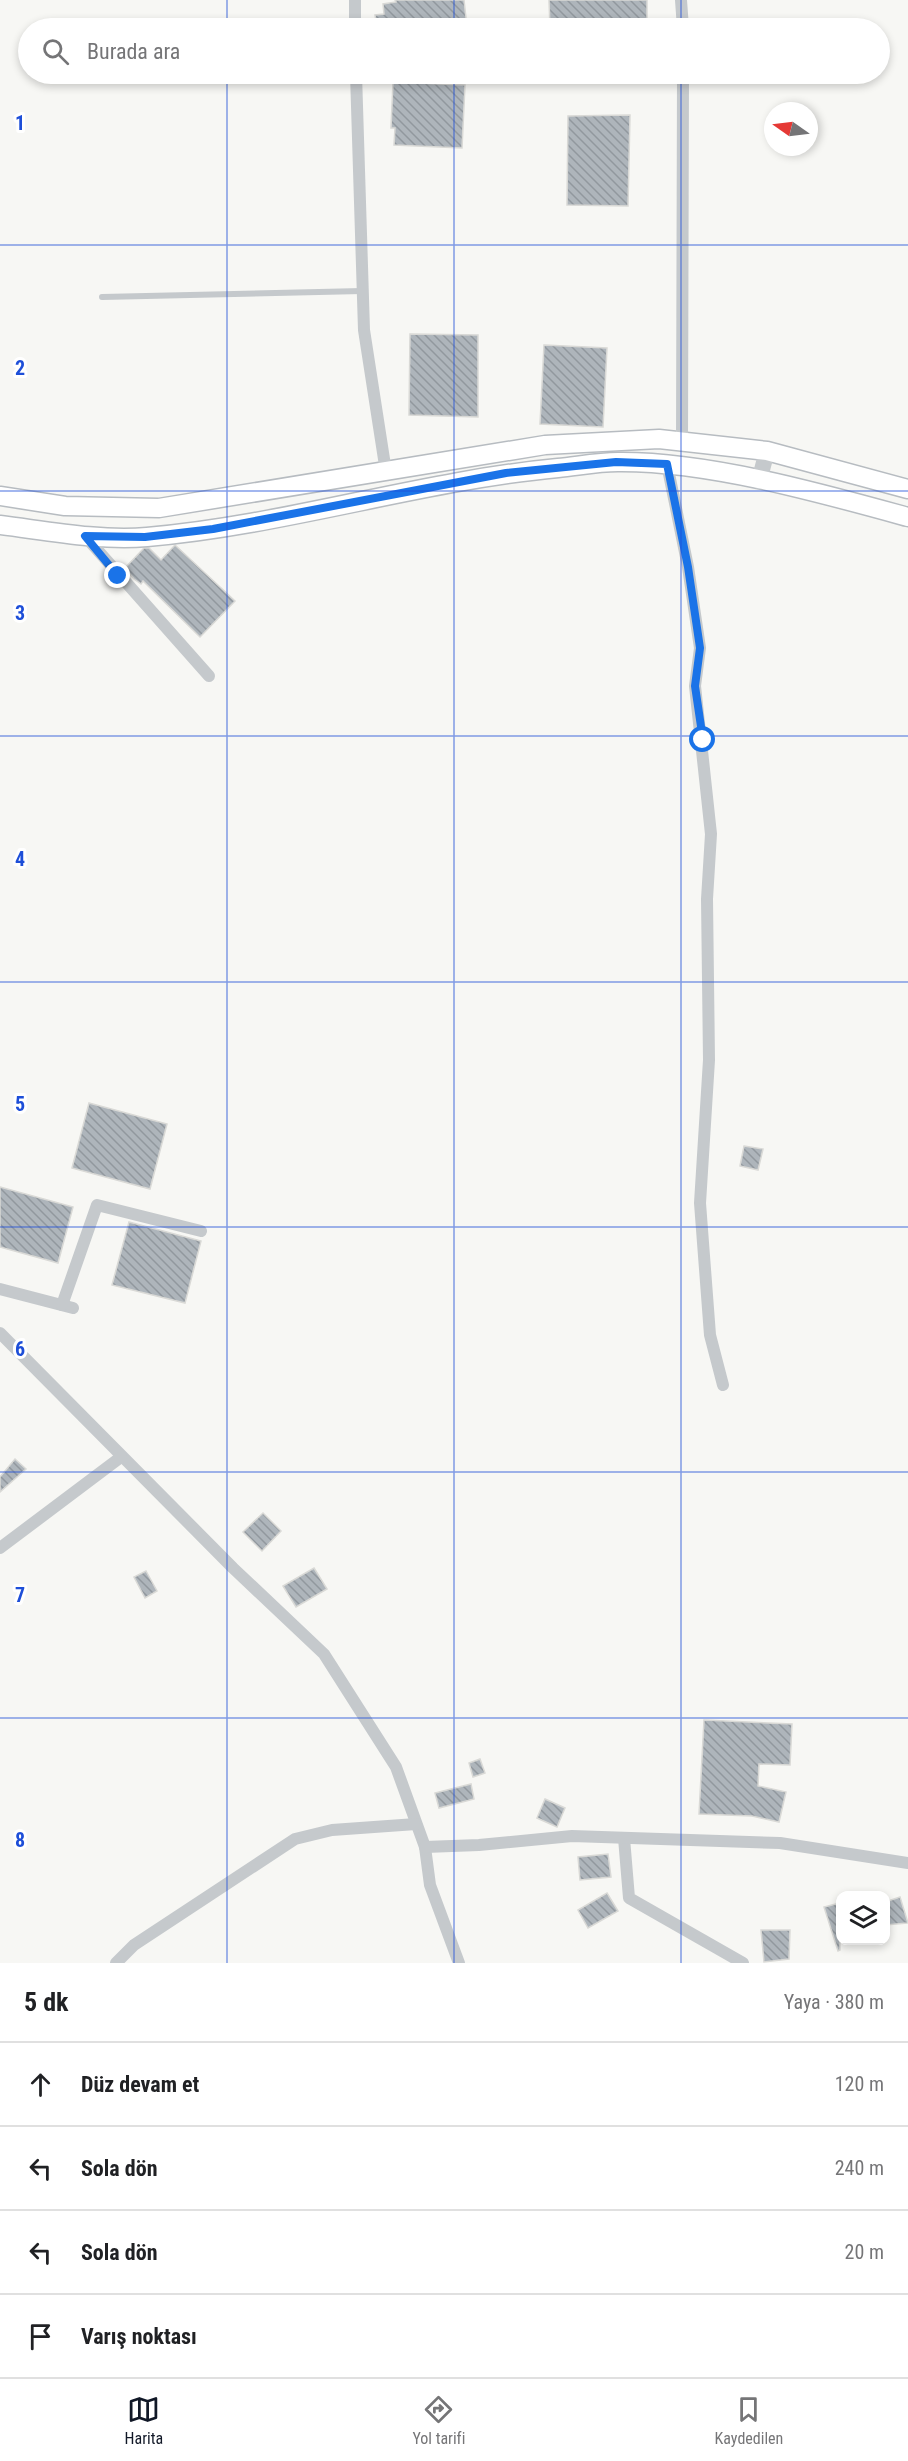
<!DOCTYPE html>
<html lang="tr">
<meta charset="utf-8">
<style>
:root{--surface:#fff;--page:#f2f2f2;--text:#202124;--muted:#757577;--line:#e0e0e0;--accent:#111827}
body{margin:0;font-family:"Roboto Condensed",sans-serif;background:var(--page);color:var(--text)}
.controls{position:absolute;right:18px;bottom:18px;display:grid;overflow:hidden;border-radius:12px;box-shadow:0 3px 9px #0003}
.controls button{width:54px;height:54px;display:grid;place-items:center;padding:0;border:0;border-bottom:2px solid var(--line);background:var(--surface);color:var(--text);font:30px sans-serif}
.compass{position:absolute;left:764px;top:102px;width:54px;height:54px;border-radius:50%;background:var(--surface);box-shadow:0 3px 9px #0003;rotate:284deg}
.stop{position:absolute;width:18px;height:18px;margin:-14px;border:4px solid #1a73e8;border-radius:50%;background:#fff}
.stop.end{background:#1a73e8;border-color:#fff;box-shadow:0 2px 6px #0008}
.list{margin:0;padding:0;list-style:none}
h2{display:flex;justify-content:space-between;align-items:center;height:78px;margin:0;padding:0 24px;font-size:26px}
h2 small{font-size:20px;font-weight:400;color:var(--muted)}
.list li{display:grid;grid-template-columns:39px 1fr auto;gap:18px;align-items:center;box-sizing:border-box;height:84px;padding:0 24px;border-top:2px solid var(--line)}
.list b{display:block;font-size:22px;white-space:nowrap}
.list em{font-size:20px;font-style:normal;color:var(--muted)}
.icon{flex:none;width:33px;height:33px;fill:none;stroke:currentColor;stroke-width:2;stroke-linecap:round;stroke-linejoin:round}
.map{position:relative;flex:none;width:908px;height:1963px;overflow:hidden}
.search{position:absolute;background:var(--surface);box-shadow:0 3px 9px #0003;left:18px;right:18px;top:18px;height:66px;display:flex;align-items:center;gap:15px;box-sizing:border-box;padding:0 21px;border-radius:33px;color:var(--muted);font-size:22px}
.sheet{height:414px;background:var(--surface)}
nav{display:flex;justify-content:space-around;align-items:center;box-sizing:border-box;height:84px;border-top:2px solid var(--line);background:var(--surface);font-size:16px;color:var(--muted)}
nav a{display:grid;justify-items:center;gap:3px}
nav .on{color:var(--accent)}
.map>svg:first-child{display:block}
</style>
<div class="map">
<svg width="908" height="1963" viewBox="0 0 908 1963">
<defs>
<pattern id="building-back-hatch" width="6" height="6" patternUnits="userSpaceOnUse" patternTransform="scale(1.5)"><rect width="6" height="6" fill="#aeb5bb"/><path d="M-1 5l2 2M0 0l6 6M5-1l2 2" fill="none" stroke="#91989e"/></pattern>
</defs>
<rect width="100%" height="100%" fill="#f7f7f4"/>
<g fill="url(#building-back-hatch)" stroke="#d9d9d6" stroke-width="1.5">
<polygon points="395,0 464,0 467,27 377,28 375,15 384,14 383,4 396,2"/>
<polygon points="549,0 647,0 647,28 550,28"/>
<polygon points="393,82 465,85 462,148 394,145 395,128 391,128"/>
<polygon points="630,115 628,206 567,205 568,116"/>
<polygon points="410,334 478,335 478,417 409,415"/>
<polygon points="544,345 607,348 603,427 540,424"/>
<polygon points="175,545 235,601 200,637 143,581 141,584 134,579 125,568 144,548 149,548 161,560"/>
<polygon points="89,1103 167,1124 150,1189 72,1168"/>
<polygon points="744,1146 763,1149 758,1170 740,1166"/>
<polygon points="0,1187 73,1207 58,1263 0,1247"/>
<polygon points="129,1222 201,1241 185,1303 112,1285"/>
<polygon points="15,1459 26,1469 0,1492 0,1477"/>
<polygon points="263,1513 281,1531 262,1551 243,1532"/>
<polygon points="314,1568 327,1589 296,1607 283,1586"/>
<polygon points="146,1571 157,1591 145,1598 134,1577"/>
<polygon points="704,1720 792,1724 790,1765 759,1764 758,1786 786,1792 779,1822 752,1816 699,1814"/>
<polygon points="480,1759 485,1773 473,1777 469,1763"/>
<polygon points="471,1784 474,1799 439,1808 435,1793"/>
<polygon points="545,1799 565,1808 557,1827 537,1818"/>
<polygon points="608,1854 611,1877 580,1880 578,1857"/>
<polygon points="607,1893 618,1911 588,1928 578,1910"/>
<polygon points="900,1897 908,1923 885,1925 885,1902"/>
<polygon points="840,1903 840,1950 838,1951 824,1907"/>
<polygon points="761,1930 790,1930 789,1959 764,1962"/>
</g>
<g fill="none" stroke-linecap="round" stroke-linejoin="round">
<defs>
<g id="secondary">
<polyline points="0,496 65,506 159,508 545,445 659,439 767,451 908,489"/>
<path d="M0 525C48 531 99 541 147 537 286 525 420 481 558 468 578 466 598 462 618 462 707 461 821 493 908 517"/>
</g>
</defs>
<use href="#secondary" stroke="#b7bcc1" stroke-width="21"/>
<polyline stroke="#c5c9cc" stroke-width="6" points="102,297 362,291"/>
<g stroke="#c5c9cc" stroke-width="12">
<polyline points="355,0 355,28"/>
<polyline points="681,0 683,28"/>
<polyline points="356,74 364,330 386,472"/>
<polyline points="682,442 683,74"/>
<polyline points="667,464 688,567 700,648 695,686 711,834 707,899 709,1060 700,1203 710,1335 723,1385"/>
<polyline points="85,536 209,676"/>
<polyline points="0,1289 73,1308"/>
<polyline points="62,1305 97,1205 201,1231"/>
<polyline points="0,1333 233,1568 324,1654 396,1767 425,1847 430,1885 459,1963"/>
<polyline points="0,1548 121,1457"/>
<polyline points="624,1838 629,1898 743,1963"/>
<polyline points="425,1847 479,1845 572,1836 780,1843 908,1863"/>
<polyline points="116,1963 134,1945 295,1839 332,1830 416,1824"/>
</g>
<polyline stroke="#c5c9cc" stroke-width="16" points="759,481 767,451"/>
<use href="#secondary" stroke="#fff" stroke-width="18"/>
</g>
<g fill="none" stroke-linecap="round" stroke-linejoin="round">
<polyline stroke="#1a73e8" stroke-width="8" points="118,576 85,536 145,537 213,529 506,473 616,462 667,464 688,567 700,648 695,686 703,740"/>
</g>
<path fill="none" stroke="#1d4ed8" stroke-width="1.5" stroke-opacity="0.55" d="M227 0V28M454 0V28M681 0V28M227 74V1963M454 74V1963M681 74V1963M0 245H908M0 491H908M0 736H908M0 982H908M0 1227H908M0 1472H908M0 1718H908"/>
<g font-size="20" text-anchor="middle" font-weight="bold" fill="#1d4ed8" stroke="#fff" stroke-width="6" stroke-linejoin="round" paint-order="stroke">
<text x="20" y="130">1</text>
<text x="20" y="375">2</text>
<text x="20" y="620">3</text>
<text x="20" y="866">4</text>
<text x="20" y="1111">5</text>
<text x="20" y="1356">6</text>
<text x="20" y="1602">7</text>
<text x="20" y="1847">8</text>
</g>
</svg>
<div class="controls">
<button><svg class="icon" aria-label="layers" viewBox="0 0 24 24"><path d="M12 4l9 5-9 5-9-5zM3 14l9 5 9-5"/></svg></button>
</div>
<svg class="compass" viewBox="-18 -18 36 36"><path d="M0-13l5 13h-10z" fill="#e53935"/><path d="M0 13l5-13h-10z" fill="#757577"/></svg>
<div class="stop" style="left:703px;top:740px"></div>
<div class="stop end" style="left:118px;top:576px"></div>
<div class="search"><svg class="icon" aria-label="search" viewBox="0 0 24 24"><circle cx="10" cy="10" r="6"/><path d="M15 15l6 6"/></svg>Burada ara</div>
</div>
<section class="sheet">
<h2>5 dk<small>Yaya · 380 m</small></h2>
<ul class="list">
<li><svg class="icon" aria-label="ahead" viewBox="0 0 24 24"><path d="M12 20V5M6 11l6-6 6 6"/></svg><div><b>Düz devam et</b></div><em>120 m</em></li>
<li><svg class="icon" aria-label="left" viewBox="0 0 24 24"><path d="M17 20v-9H6M10 6l-5 5 5 5"/></svg><div><b>Sola dön</b></div><em>240 m</em></li>
<li><svg class="icon" aria-label="left" viewBox="0 0 24 24"><path d="M17 20v-9H6M10 6l-5 5 5 5"/></svg><div><b>Sola dön</b></div><em>20 m</em></li>
<li><svg class="icon" aria-label="arrive" viewBox="0 0 24 24"><path d="M6 21V4h12l-3 4 3 4H6"/></svg><div><b>Varış noktası</b></div></li>
</ul>
</section>
<nav>
<a class="on"><svg class="icon" aria-label="map" viewBox="0 0 24 24"><path d="M3 6l6-2 6 2 6-2v14l-6 2-6-2-6 2zM9 4v14M15 6v14"/></svg>Harita</a>
<a><svg class="icon" aria-label="directions" viewBox="0 0 24 24"><path d="M12 3l9 9-9 9-9-9zM9 14v-3h6M13 9l2 2-2 2"/></svg>Yol tarifi</a>
<a><svg class="icon" aria-label="saved" viewBox="0 0 24 24"><path d="M7 4h10v16l-5-4-5 4z"/></svg>Kaydedilen</a>
</nav>
